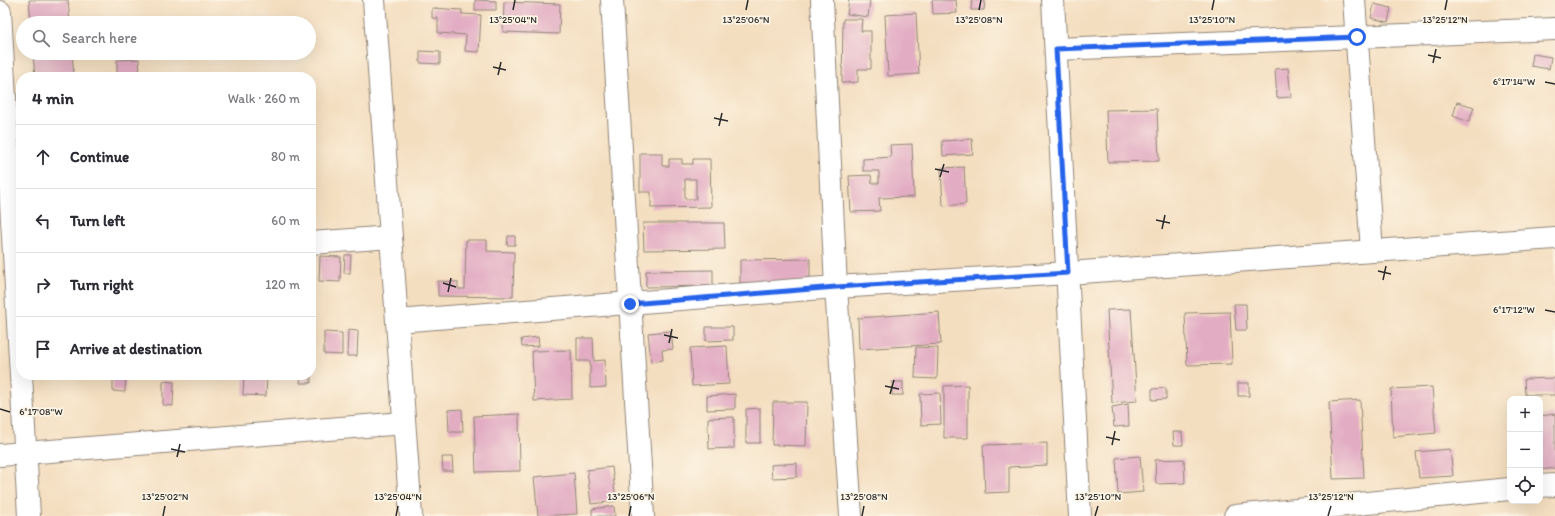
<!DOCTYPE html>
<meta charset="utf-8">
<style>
body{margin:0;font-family:Itim,sans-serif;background:#f7f7f7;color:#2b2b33}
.controls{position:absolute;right:12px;bottom:12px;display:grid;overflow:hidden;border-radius:8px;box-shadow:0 4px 16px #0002}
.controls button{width:36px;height:36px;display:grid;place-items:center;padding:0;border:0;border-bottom:1px solid #e1e1e2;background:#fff;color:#2b2b33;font:20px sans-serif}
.stop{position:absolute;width:12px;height:12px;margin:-9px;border:3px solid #2563eb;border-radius:50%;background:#fff}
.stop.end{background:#2563eb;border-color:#fff;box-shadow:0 1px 4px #0008}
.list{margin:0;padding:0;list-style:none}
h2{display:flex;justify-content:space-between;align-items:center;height:52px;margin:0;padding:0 16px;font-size:17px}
h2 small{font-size:13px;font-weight:400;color:#7c7c81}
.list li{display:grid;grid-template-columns:26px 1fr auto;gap:12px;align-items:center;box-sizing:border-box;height:64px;padding:0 16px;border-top:1px solid #e1e1e2}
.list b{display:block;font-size:15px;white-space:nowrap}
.list em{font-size:13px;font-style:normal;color:#7c7c81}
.icon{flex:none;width:22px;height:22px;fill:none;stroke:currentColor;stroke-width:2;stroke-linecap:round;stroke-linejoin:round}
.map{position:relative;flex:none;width:1555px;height:516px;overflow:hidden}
.search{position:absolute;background:#fff;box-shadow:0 4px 16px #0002;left:16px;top:16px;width:300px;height:44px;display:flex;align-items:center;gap:10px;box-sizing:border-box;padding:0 14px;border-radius:22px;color:#7c7c81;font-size:15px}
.panel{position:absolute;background:#fff;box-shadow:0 4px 16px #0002;left:16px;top:72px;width:300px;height:308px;border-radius:16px}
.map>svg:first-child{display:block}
.building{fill:#e2acc3;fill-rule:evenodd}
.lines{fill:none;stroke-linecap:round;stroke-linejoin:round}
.street-casing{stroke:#908476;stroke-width:24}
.street{stroke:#fff;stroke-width:22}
.route{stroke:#2563eb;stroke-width:5}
.ticks{fill:none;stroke:#2b2b2b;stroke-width:1.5}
.ticks-label{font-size:10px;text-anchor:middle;fill:#2b2b2b;stroke:#fcf5e5;stroke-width:3.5;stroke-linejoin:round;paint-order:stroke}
</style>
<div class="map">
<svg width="1555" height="516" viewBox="0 0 1555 516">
<rect width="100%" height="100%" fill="#fcf5e5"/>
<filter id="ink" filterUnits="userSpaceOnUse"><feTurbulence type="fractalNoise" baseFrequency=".025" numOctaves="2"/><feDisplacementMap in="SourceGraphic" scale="8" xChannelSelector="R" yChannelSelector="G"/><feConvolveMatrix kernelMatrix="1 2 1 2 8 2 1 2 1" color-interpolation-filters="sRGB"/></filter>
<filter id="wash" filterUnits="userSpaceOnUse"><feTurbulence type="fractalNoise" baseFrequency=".012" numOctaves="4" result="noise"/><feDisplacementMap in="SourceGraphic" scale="16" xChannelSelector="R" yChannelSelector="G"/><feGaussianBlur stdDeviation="0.9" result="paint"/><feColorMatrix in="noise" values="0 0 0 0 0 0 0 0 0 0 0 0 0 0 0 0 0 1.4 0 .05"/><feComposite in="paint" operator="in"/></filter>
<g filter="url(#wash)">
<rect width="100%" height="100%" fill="#f4dec0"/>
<g id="blocks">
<g class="building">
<path d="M29,0H68L70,23H31Z"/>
<path d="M475,0L496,1V10H475Z"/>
<path d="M849,0H870L868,17L847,14Z"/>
<path d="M932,0H956L957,13L933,14Z"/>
<path d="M972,0H985L984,10H971Z"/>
<path d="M504,2L560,4L559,34L503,32Z"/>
<path d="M1374,4L1391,8L1388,22L1371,18Z"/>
<path d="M432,8L462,10V14L481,15L479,52L465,51L466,35L438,33V18H432Z"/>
<path d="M916,13L919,74L888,76L885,15Z"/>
<path d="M843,19H862L861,31H871V69H858V82L842,83Z"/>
<path d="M420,51L440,52V64L420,63Z"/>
<path d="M33,53H72L74,77H35Z"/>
<path d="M1533,54L1551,57L1549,69L1531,66Z"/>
<path d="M139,59L140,77H117V60Z"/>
<path d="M1288,68L1291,97L1277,98L1275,69Z"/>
<path d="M1457,102L1474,107L1469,122L1453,116Z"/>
<path d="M1157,109L1159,161L1108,162L1106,110Z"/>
<path d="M972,139L973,154L943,156L942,141Z"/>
<path d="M912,144L914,197L879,198L880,211L851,212L849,176L871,175L872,183H879V171H863V159L891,157L890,145Z"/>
<path d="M640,153H662V166H669V159H682V164H693V159H710L711,207L651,208V192H640ZM685,179H696V199H685Z"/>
<path d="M964,167L966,204L943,206L941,168Z"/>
<path d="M643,223H724L725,249L644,250Z"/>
<path d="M508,236H515V245H507Z"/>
<path d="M466,240H487V251L514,252L513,297L438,296V281L458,282V289H465Z"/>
<path d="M345,255H351L350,273H344Z"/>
<path d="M320,256L341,257L340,282L319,281Z"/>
<path d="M810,259V282L740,283V260Z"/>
<path d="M713,270V286L646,287V271Z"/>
<path d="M1234,304H1246L1247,330H1236Z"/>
<path d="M1131,309L1137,401L1112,403L1107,310Z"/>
<path d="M939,312L941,344L859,349L858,318Z"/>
<path d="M1230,312L1232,364L1187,365L1185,313Z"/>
<path d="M706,327H733V340L706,341Z"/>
<path d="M348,330L358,331L357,356H347Z"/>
<path d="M671,331L673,349L662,350L663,360L651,362L648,333Z"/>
<path d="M324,332L342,333V355L324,354Z"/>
<path d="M538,337L539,346L522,347L521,339Z"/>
<path d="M577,338H593L594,361L605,360L606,387L590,388V361H577Z"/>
<path d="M727,346L729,384L692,386L690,348Z"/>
<path d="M916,347L938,348L937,379L915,378Z"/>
<path d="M571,350L572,399L534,401L532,351Z"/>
<path d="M113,375H126L125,392L113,391Z"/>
<path d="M244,375H267L266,396L243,395Z"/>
<path d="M301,375H311V383H300Z"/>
<path d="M1555,378V395H1525L1524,379Z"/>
<path d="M163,381L174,382L173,406L163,405Z"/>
<rect x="892" y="382" width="11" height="13"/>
<rect x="1238" y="383" width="11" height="13"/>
<path d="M968,385V438H944V386Z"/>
<path d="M1432,387L1436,433L1393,437L1391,389Z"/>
<path d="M1166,388V399L1152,400V389Z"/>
<path d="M940,393L941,424L921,425L920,394Z"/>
<path d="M735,394V409L707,410V396Z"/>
<path d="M1360,400L1364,478L1333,479L1329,402Z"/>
<path d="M773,402H807L806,446L772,445Z"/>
<path d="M1128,404L1129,426L1114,427L1112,407Z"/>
<path d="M760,408V443H746V409Z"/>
<path d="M462,409L463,432H449L448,410Z"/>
<path d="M519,414L520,471L476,472L474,416Z"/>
<path d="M1555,414V468L1540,470V416Z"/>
<path d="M734,417V448L709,449L708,418Z"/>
<path d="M1173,432H1182L1183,445H1174Z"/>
<path d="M1047,443V465L1009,467V492L985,493L983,445Z"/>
<path d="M1450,449L1453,476L1419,478L1416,452Z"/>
<path d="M1140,456L1143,492L1118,494L1116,458Z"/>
<path d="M442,457H452L453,471H443Z"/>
<path d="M1184,459L1185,483L1156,484L1155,460Z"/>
<path d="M797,463V477L772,478L771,465Z"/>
<path d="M612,467L616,501L591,504L587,470Z"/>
<path d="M574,473L577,514L538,516L534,477Z"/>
<path d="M614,506L615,516H592V509Z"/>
</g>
</g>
</g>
<g filter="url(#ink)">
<use href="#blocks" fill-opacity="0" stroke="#908476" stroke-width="1"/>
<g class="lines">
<g class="street-casing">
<g id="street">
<path d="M374,0L411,516"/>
<path d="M612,0L643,516"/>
<path d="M822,0L836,287L851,516"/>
<path d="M1053,0L1080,516"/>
<path d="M1354,0L1372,251"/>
<path d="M0,12L21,375"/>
<path d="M1056,49L1555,29"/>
<path d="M311,243L391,237"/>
<path d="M397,321L836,287L1068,273L1555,238"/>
<path d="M21,375L29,516"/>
<path d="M0,455L404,423"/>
<path d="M1540,486L1555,485"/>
<path d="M1235,516L1510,489"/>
</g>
</g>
<use href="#street" class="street"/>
</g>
</g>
<g class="lines" filter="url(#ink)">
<path class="route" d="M630,304L836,287L1068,273L1056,49L1357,37"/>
</g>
<path class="ticks" d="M513,10L515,0M746,10L748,0M979,10L981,0M1212,10L1214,0M1445,10L1447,0M1428,55L1441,58M1433,63L1436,49M493,67L506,70M498,75L501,62M1545,82L1555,84M714,118L728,121M719,126L722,113M935,169L949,172M940,177L944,164M1156,220L1170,223M1162,229L1165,215M1378,271L1391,274M1383,280L1386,266M443,283L456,287M448,292L451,278M1545,310L1555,312M664,335L678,338M669,343L672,329M885,386L899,389M890,394L894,380M0,409L10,412M1106,437L1120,440M1112,445L1115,431M171,449L185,452M177,457L180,444M163,516L165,506M396,516L398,506M629,516L631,506M862,516L864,506M1095,516L1098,506M1328,516L1331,506"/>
<g class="ticks-label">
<text x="513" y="23">13°25'04"N</text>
<text x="746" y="23">13°25'06"N</text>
<text x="979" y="23">13°25'08"N</text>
<text x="1212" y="23">13°25'10"N</text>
<text x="1445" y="23">13°25'12"N</text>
<text x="1514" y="85">6°17'14"W</text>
<text x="1514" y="313">6°17'12"W</text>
<text x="41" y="415">6°17'08"W</text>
<text x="165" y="500">13°25'02"N</text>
<text x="398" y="500">13°25'04"N</text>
<text x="631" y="500">13°25'06"N</text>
<text x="864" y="500">13°25'08"N</text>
<text x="1098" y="500">13°25'10"N</text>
<text x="1331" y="500">13°25'12"N</text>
</g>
</svg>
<div class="controls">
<button>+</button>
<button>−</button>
<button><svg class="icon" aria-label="locate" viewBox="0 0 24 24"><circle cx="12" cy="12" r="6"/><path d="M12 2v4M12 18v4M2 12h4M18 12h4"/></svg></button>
</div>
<div class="stop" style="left:1357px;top:37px"></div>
<div class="stop end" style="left:630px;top:304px"></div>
<div class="search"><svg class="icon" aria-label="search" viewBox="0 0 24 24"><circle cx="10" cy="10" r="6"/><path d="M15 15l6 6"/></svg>Search here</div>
<section class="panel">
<h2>4 min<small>Walk · 260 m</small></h2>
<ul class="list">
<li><svg class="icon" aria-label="ahead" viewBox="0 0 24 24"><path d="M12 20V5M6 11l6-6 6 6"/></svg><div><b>Continue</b></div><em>80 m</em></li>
<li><svg class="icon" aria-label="left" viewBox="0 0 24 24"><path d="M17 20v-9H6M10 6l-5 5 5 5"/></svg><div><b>Turn left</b></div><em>60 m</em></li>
<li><svg class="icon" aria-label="right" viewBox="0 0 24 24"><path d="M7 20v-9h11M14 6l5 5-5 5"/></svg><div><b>Turn right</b></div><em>120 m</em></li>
<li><svg class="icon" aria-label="arrive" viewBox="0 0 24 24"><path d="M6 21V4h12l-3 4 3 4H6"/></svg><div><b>Arrive at destination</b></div></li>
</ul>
</section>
</div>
